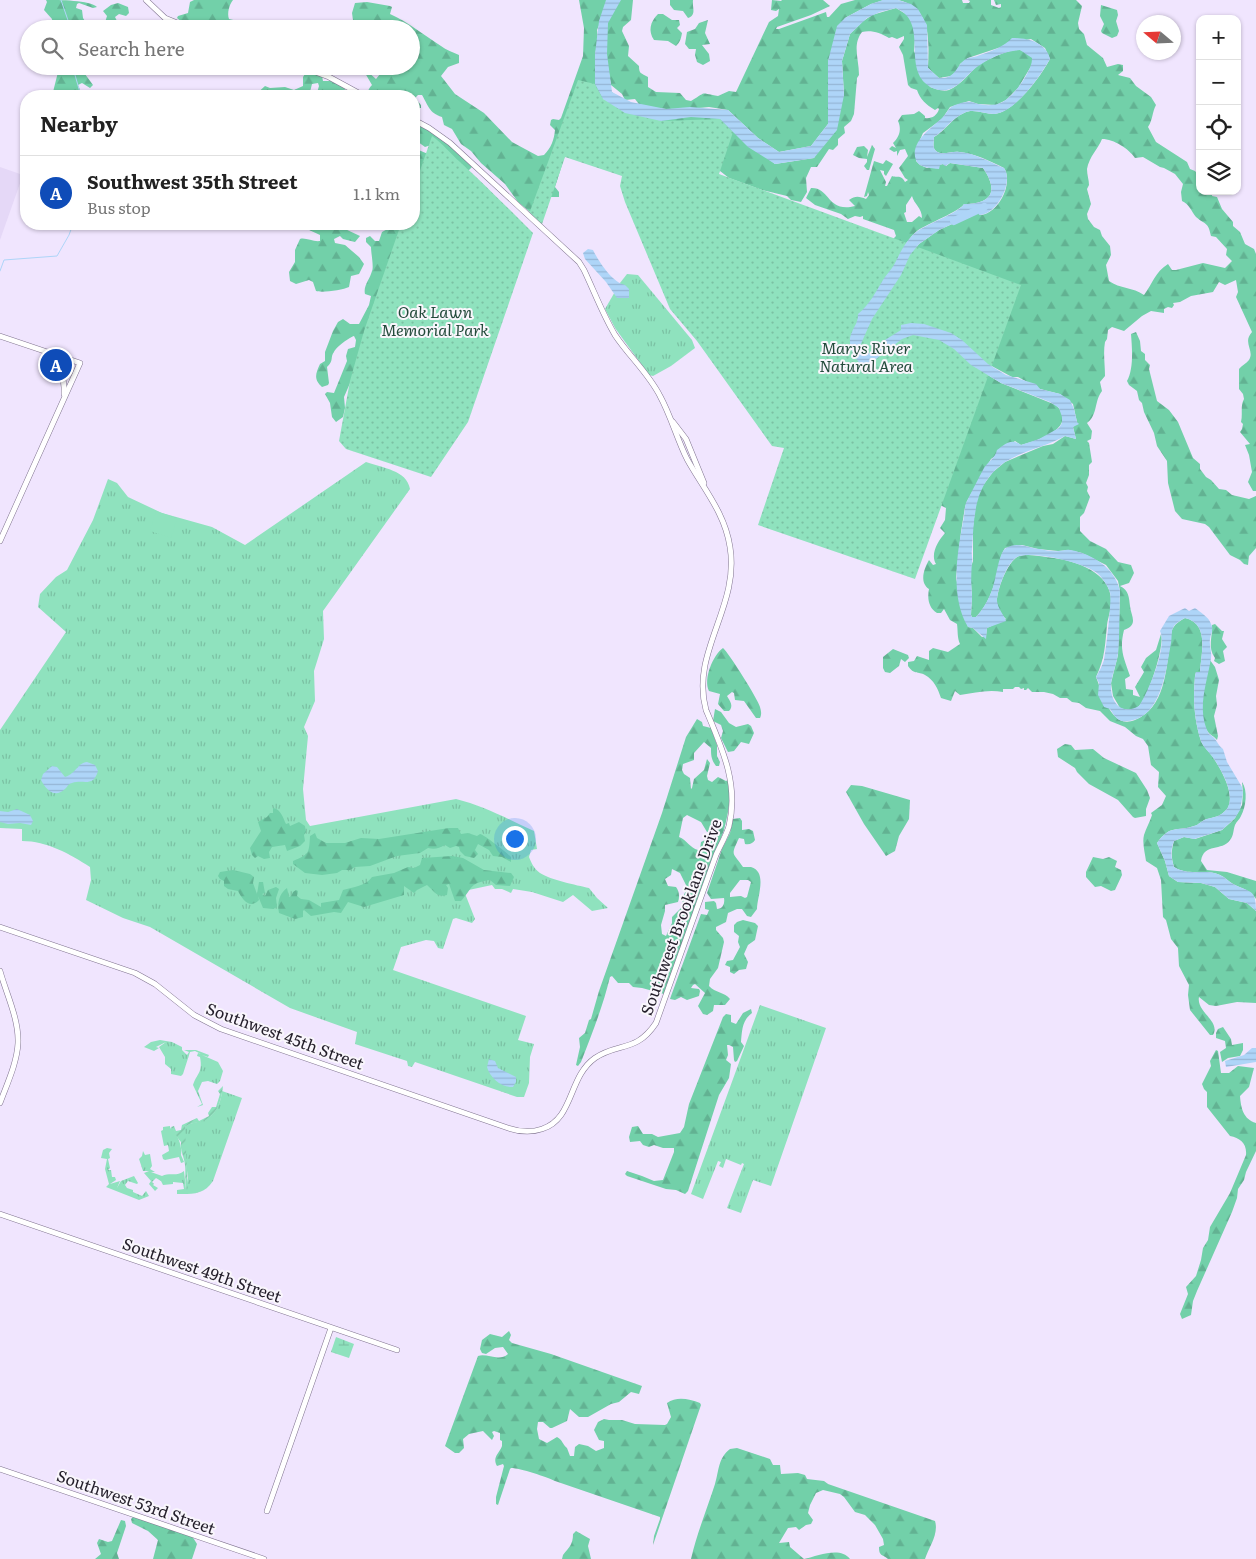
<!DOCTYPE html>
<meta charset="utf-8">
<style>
body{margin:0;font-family:Literata,serif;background:#f6f6f6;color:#222}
.controls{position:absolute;right:15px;top:15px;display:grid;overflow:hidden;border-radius:10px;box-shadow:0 1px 4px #0004}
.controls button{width:45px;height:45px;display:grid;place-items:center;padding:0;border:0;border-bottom:1px solid #e0e0e0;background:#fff;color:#222;font:25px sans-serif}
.compass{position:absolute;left:1136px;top:15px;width:45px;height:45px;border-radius:50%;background:#fff;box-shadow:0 1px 4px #0004;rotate:289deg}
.you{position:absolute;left:514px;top:838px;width:18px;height:18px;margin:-12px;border:4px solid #fff;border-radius:50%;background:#1a73e8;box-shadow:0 0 0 8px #1a73e833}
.badge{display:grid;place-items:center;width:32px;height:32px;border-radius:50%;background:#0f4cb8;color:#fff;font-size:16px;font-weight:700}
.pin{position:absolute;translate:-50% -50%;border:2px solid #fff;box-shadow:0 1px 5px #0006}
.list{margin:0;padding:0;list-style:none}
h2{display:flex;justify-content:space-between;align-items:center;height:65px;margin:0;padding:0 20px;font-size:21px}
h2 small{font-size:16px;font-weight:400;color:#767676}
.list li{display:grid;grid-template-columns:32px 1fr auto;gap:15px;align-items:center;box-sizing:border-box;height:75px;padding:0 20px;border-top:1px solid #e0e0e0}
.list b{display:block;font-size:19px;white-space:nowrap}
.list p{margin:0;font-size:16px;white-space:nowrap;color:#767676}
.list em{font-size:16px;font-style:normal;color:#767676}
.icon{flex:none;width:28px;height:28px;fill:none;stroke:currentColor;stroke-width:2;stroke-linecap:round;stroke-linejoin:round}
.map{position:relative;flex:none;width:1256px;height:1559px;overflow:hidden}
.search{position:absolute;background:#fff;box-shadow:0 1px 4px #0004;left:20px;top:20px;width:400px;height:55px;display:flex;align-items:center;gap:12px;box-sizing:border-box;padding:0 18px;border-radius:28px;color:#767676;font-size:19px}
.panel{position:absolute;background:#fff;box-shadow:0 1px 4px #0004;left:20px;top:90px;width:400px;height:140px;border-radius:20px}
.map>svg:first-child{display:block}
.built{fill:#e5d8f7}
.grass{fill:url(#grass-tufts)}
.forest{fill:url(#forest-firs);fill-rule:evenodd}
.wetland{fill:url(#wetland-marsh)}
.park{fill:url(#park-dots)}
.garden{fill:url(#garden-furrows)}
.pitch{fill:#8fe2be}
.water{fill:url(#water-rules)}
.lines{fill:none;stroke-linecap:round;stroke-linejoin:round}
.stream{stroke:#aed5f8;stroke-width:1}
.river{stroke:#aed5f8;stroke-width:8}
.secondary-casing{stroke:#807490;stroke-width:6}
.secondary{stroke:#fff;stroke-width:5}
.labels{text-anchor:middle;stroke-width:4;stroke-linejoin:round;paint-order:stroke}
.park-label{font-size:16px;font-style:italic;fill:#234b3b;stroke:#f9f6fc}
.street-label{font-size:16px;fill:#231e2a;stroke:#f9f6fc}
</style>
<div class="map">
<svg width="1256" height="1559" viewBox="0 0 1256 1559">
<defs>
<pattern id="grass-tufts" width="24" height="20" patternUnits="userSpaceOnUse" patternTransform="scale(1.25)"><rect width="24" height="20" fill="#8fe2be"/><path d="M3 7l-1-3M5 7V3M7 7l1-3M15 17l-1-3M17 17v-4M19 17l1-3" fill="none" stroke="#7bc1a3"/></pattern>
<pattern id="forest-firs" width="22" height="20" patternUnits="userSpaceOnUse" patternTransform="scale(1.25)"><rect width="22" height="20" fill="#72d0a9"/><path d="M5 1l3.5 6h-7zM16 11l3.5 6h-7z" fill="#62b292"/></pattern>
<pattern id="wetland-marsh" width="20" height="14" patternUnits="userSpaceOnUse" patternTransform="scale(1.25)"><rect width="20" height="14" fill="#8fe2be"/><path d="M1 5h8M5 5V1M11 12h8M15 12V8" fill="none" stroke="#7bc1a3"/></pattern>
<pattern id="park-dots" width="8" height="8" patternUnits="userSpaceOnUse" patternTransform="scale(1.25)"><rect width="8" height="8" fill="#8fe2be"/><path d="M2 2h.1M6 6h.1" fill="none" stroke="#7bc1a3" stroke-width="1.8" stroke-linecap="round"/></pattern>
<pattern id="garden-furrows" width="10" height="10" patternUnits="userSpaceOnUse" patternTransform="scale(1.25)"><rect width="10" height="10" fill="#8fe2be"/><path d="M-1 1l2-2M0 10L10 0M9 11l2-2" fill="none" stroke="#7bc1a3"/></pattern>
<pattern id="water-rules" width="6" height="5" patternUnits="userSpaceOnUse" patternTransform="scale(1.25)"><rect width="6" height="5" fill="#aed5f8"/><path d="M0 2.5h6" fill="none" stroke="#95b6d5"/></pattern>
</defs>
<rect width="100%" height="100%" fill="#f0e5fe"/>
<path class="built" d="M0,167L23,175L0,240Z"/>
<g class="grass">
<path d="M627,274L638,275L692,340L695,348L671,366L653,376L649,375L615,328L605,309L620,283Z"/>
<path d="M366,462C382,468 407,470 410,489L323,611L324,639L314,671L315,701L304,727L308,736L303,789L306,820L310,826L456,799C484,806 508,819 534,831L537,849L531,850L529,857C531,862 534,869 540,873C551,880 576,885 589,888L597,898L608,908L592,911L573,895L563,902L532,892L513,889L511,893L502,889H495L492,885L464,891L475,919L472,923L456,918L453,919L443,949L438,948L434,941L426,940L401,947L393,970L526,1016L518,1040L534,1044L530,1057L529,1083L524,1097H517L415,1062L412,1067L408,1066L407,1061L355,1044L357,1032L290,1008L150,927L123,918L86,900L91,880L90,867C70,854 47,841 22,841V829L0,828V730L66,632L38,607L40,594L56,577L67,570L93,520L108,479L117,483L128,497L162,513L212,527L245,545Z"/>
<path d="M760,1005L826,1028L771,1186L753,1180L741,1213L727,1208L744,1164L742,1163L741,1165L726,1159L723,1168L719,1166L721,1162L718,1161L703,1199L691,1194Z"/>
<path d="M160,1040L172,1042L182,1047V1050L187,1055L189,1052L184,1050H196L209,1055L208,1057L202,1055L218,1062L223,1071L220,1081L217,1084L208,1081L202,1082L198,1091L203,1105L197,1107L202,1104L193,1085C197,1073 203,1073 200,1057L197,1056L198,1053L201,1054L195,1051L190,1052L183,1074L181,1076L171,1074V1069L165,1064V1057L159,1047L166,1042L156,1047L159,1048L154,1051L144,1047L151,1042Z"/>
<path d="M222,1091L242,1098L213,1181C204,1195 192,1194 177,1194V1190L184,1189L183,1183L173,1182V1184L163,1185L161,1181L156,1178L152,1182L154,1184L153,1185L158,1188L155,1191L149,1184L151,1181L144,1173L149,1171H143L139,1159L142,1156L143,1151L145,1155L150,1154L152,1166L150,1169L155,1172H151L162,1176C170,1172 177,1177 184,1171L186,1189L188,1178L185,1156V1127C190,1122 197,1123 204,1120C215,1116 221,1103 222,1091Z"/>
<path d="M170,1126V1129L171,1127C177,1132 183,1148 181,1155L184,1162L181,1163L179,1157L165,1160L163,1159L162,1155L169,1151L168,1145L164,1146L161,1131L163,1130V1127Z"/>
<path d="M107,1148L112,1149L109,1153L110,1158L108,1159L110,1168L108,1170H111L112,1177H115L116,1180L110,1184L120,1181L117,1188L121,1181L134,1176L138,1183L137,1184L128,1181L125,1185L127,1188L133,1190V1192L142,1196L146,1191L149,1196L139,1200L106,1187L109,1184L105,1169L107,1159L101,1158L103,1150Z"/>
</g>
<g class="forest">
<path d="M46,0C59,0 90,0 97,7L93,8L79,3L77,4L76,8L82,10L83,18L90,29H53L52,19L44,10L47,2Z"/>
<path d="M194,0H233C229,5 227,13 229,19L242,22L244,26L243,28C225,31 190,32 177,18L178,16L188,13L190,2Z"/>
<path d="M579,0H610L597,30L598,40L595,55L603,83L628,108L713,112L775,164L814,158L844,95L842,61L850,34L862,22L872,15L896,8L909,16L913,25L915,39L914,51L930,87C936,89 943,92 949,90C960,85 968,75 976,67C983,61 1011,48 1020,50C1024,51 1029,55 1033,58V63L1018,88L1006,100L996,105L978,104L969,101L950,107L942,119L923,133L916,149V161L920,165L927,168L943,164L946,166L950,163L983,168C999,191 992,204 964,204C960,211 927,224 917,231C910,237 905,245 899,252L893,239L896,236L894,230L863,219V216L860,217L855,216L848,219L841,214L815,205L806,198L811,188C830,187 827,213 855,206L849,200C856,195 860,197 866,199L869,195L868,192L867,196L864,197L874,161L883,164L886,160L893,164L886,176L884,174V171L880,170L886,182L885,186H887L892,176C897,178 901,174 905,182L908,180L905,178L899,168L908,156L905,149L900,150L897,156V151L894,152L889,149L892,146L896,148L893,143C899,137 902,130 898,121L902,115L914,114L919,111L925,116V118C931,119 937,116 939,109L938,108L935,110C926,105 920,99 917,90L911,88L908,85L903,55L899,47L904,39V36L897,39L892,37L889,38C880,33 872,30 862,32C852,45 859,59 859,75L857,78L854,114L851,121L844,127L845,133L838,139V145L833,150L829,149L817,167H811L806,178L807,192L801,202L791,200L787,196L762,190L729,178L720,171L718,167L684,130L585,92L555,187L559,192V197H545L530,212L518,202L505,184L481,163L471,151L461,144L452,129L444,125L442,117C429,113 428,105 422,95H418L415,98L421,105V108H414V96H370C367,92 368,89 372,85L365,73L367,71L376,79L380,74L379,67L381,66H411V29H363L353,20L352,13L355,3L367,2L390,6L392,7L390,14C408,22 424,35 441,46C446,50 453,52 459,55V63L448,67L441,76L455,94L484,113L512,142L538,156L544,155C551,148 554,140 555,130L550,125L551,120L553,119L559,120L561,118L583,56L584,28ZM912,196C914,204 922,208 922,218L919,216L912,222H907L904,213L906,212V205Z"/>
<path d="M616,0H633L631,20L623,27L622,31L629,46L628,56L639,66C639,74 641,73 648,77V87L656,92L680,93L686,100L691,101C708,91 699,93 718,96L729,91L736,92L769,22L778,16L779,9L776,11L771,10L772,0L781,1L782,0H823L830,6L811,15L777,27L776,29H779L826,12L827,17H829L841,4L855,0H884L871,4L845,18L828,61V124L811,146L779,152L758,138L728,110L709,107L679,110L641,107L635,99L625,100L622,94L611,85L602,32Z"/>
<path d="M670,0H693C692,8 697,15 688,18L683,11L674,10L670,5Z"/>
<path d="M898,0H962L963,3H969L970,1L968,0H991V5L999,8L1001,7V4L996,5L994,0H1076L1082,6L1078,23L1079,29L1084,34L1087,45L1103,58L1107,67L1118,64L1123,65V71L1118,75L1130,78L1136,86L1151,97L1156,105C1152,112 1153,120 1148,127L1156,142L1187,162L1190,169L1195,171L1200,177V191H1213L1212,196L1217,197L1222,209L1233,222V226L1240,232L1245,244L1254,249L1256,254V491H1253L1248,482L1252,472L1249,455L1245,445L1250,444L1240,432L1242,429L1243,424L1241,422C1243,414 1240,406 1244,399L1243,394L1239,389V369C1242,365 1246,364 1249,360C1255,350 1242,343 1252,332L1236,297L1238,292L1236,280L1225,285L1219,282L1213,292L1191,296L1180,302L1173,303L1174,305L1172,308L1168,307L1164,309V313L1151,311L1142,316L1124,331L1112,327L1108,330L1107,339L1105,342C1103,353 1105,364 1105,376L1100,382L1102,391C1094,401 1098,415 1087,423L1092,431L1091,439L1087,441L1089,443L1092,462L1089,465V475L1086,483L1088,487L1087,491L1090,497L1084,513L1080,517V531L1090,541L1106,549L1118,562L1131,565L1134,573L1129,583L1120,586C1129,590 1129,598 1130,606C1131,616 1139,625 1124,630C1119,650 1124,658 1130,676L1125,679L1126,689L1133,690V695L1140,697L1135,687L1144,672L1141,667L1146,658L1156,650L1161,634C1165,645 1148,699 1138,707C1133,711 1126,710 1120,708L1113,696L1111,683L1118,655L1120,591L1118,581L1106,565L1082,553L1069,550L1058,551L1038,549L1022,545L1005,548C1000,556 1000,562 998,571C994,587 988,605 976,617H972L971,615L972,596L970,570L973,561V527L976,502L981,488L993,472L1005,462L1043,446L1053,444L1065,436L1076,439L1073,427L1077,422L1073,404L1060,394L1040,389L1018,377H1012L988,364L910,255L919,244L939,230L961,220L967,214L979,211V215C998,215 1014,183 1004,168C990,161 974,153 959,152C952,151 941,156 936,151C932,148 934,141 934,137C945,131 952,118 964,113C973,108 984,114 994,114C1015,112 1041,76 1050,59L1045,48L1031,39L1006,44L1001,47L968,58L960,64L957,71L951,76L939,78L928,68C929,40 932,8 898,0ZM1102,139C1114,139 1129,149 1135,158L1143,157L1160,167L1164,168L1175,174L1183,184L1181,192L1182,201C1190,205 1191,211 1196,217C1205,225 1208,221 1211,236L1216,237L1227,249L1226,255L1232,261L1225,268L1203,263L1176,270H1172L1168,264C1155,272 1153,283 1144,295C1133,287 1120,289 1109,281L1106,265L1111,255L1110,246L1102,236L1100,230L1094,227L1088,219L1087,214L1091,204L1087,189L1089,185C1089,180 1087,175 1087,169C1089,157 1098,149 1102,139Z"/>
<path d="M118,3L128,7L129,13L126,16L119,14L115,17L117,21L121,23L118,29H103L107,16L103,11L111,5Z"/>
<path d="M1101,5L1117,10L1118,15L1116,21L1119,31L1117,36L1112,38L1102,33L1101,31L1104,24L1100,16Z"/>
<path d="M658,14H663L672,20H679L680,25L677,28L682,33C681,39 680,42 676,46L668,41L654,40C648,31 650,22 658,14Z"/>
<path d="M708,20L705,33L710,44L702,45L709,54L710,61L703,65L697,62L695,55L696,49H689L685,44L687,32L695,29L699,23Z"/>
<path d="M58,66H82V70L93,85L90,88L82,83L78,85L81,92L88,96H52L58,72Z"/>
<path d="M307,71L322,76L323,81H333L344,86L346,94L359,96H338L337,93L328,92L325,96H316L319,86L318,83L312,84L309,96H271L269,93L265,96H254L265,86L270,88L285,87L294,90L303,86V77Z"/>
<path d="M414,115L423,123L426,129L440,136L472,167L469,170L354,374L344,397L345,408L343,417L336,422L332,417L330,403L325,394L327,392L334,393L347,361L346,356L348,349L355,347L356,340L354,336C350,337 336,347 334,352C330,357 334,361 327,367L329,383L328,385L322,387C313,379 316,373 320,364L325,361V352L333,331L338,322L343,319L350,324H359L369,305L371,296L365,294C363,286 370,279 372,271C374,267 371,253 371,247L366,242V238L370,236L375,241H379L382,232L393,226V224H414V148L428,154L431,145L425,147L414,139Z"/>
<path d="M872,145L875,149L869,170H867L864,166L867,162V159L859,158L853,155L857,147L864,146L868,150L867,157Z"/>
<path d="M306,224H310L316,228L323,226L324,224H339L343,228L360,236L355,242L343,239L340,236L334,239L335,243L345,245L359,257L364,264L359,274L351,276L349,287C343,290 322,293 316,291L313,282L309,280L296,284L290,281L289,272L295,262V250L300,239C305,237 313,242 320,241V235L307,229Z"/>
<path d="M1136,332L1140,341L1141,351L1145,354V360L1150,365L1149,369L1157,401L1169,410L1178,422L1193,458L1200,464V469L1206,477L1211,480L1219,489L1226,490L1232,495L1249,499L1256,496V548L1249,556L1248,565L1244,564L1240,560L1230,555L1209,527L1205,524L1182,519L1175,511L1168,483L1167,461L1157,446L1154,433L1144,412L1142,403L1139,400L1137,391L1129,385L1127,381C1134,368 1132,348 1131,334Z"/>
<path d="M971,365L1001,383L1056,405C1079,428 1037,441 1021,445L1015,441L991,459L967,501L965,507L961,532L956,578L968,627L973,628L982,637L986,636L987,628L1006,619C1002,615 998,609 997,603C996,591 1008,560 1019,556C1030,553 1043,557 1054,558C1076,561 1113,573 1111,603C1111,610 1108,618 1107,625C1105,646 1105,658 1096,677C1103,694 1111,730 1135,720C1165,708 1166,670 1170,643C1171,638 1171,631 1173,628C1176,623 1181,620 1185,618C1210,624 1201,653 1200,672H1196L1195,676C1193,699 1194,719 1201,741C1203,747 1211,753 1214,759C1222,771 1236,796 1227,809C1221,816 1216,817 1207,819C1202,820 1199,825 1194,826C1176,832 1171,824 1157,843L1165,861L1169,876L1178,882L1201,883L1215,887L1229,899L1247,903L1256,911V1003L1237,1002L1216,1006L1209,1005L1199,997C1196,1012 1221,1021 1213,1035H1210L1190,1010L1188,995L1189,985L1179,966L1178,948L1171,939L1166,920L1163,917L1161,880L1157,868L1146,861C1145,853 1142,843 1144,835C1146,828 1150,822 1152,815L1151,813L1162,805L1166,796L1158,787L1159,772L1151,765L1148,746L1143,739L1136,736L1125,727L1110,721L1100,711L1086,708L1079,703L1072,702L1067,698H1060L1053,694L1044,692H1032L1028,688L1026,690H1024V688L1021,689L1019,687H1015L1013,689H1003V692C988,689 974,693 960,695L955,691L951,701L941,698C938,689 934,680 925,675C918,671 914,675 908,666V662L914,661L917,656L929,660V651L933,648L948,652L960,644C957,637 958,631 957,624L950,620L944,609L941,613H937C929,608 927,599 929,589C919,582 924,569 929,560L933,565L936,564C930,554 938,541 945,533L940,528L945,520L946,508L938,504Z"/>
<path d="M1215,624L1222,631H1224L1222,639L1227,647L1223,651L1225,661L1219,664L1214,661L1215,658C1207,647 1213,636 1212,625Z"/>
<path d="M723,648C728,652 758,699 760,707C761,711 762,714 760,718H756L744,701L735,700L734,693L732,692L727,696C730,701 734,706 729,711H724L718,704L720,694L709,691C703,679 713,655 723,648Z"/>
<path d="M893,649L908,655L909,658L905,662L901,659L899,666L890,673L885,672L883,668V657Z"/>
<path d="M1210,660L1215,667L1219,680L1216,696L1217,705L1214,716L1218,736L1217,740C1214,736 1210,735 1208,732C1194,714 1207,680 1210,660Z"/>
<path d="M715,709L721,712L729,723L736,727L748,724L751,726L754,733L749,744L741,742L734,751L728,752L721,738L723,731L721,725L713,721Z"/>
<path d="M697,719L702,722L703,726L711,728L717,745V756L720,762L719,766H716C711,759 711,755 711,748L704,742L694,753V760L683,764L682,770L684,774L690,778L691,789L692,788L694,779L704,770L707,759L710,763L707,776L708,780L712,782L718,777L726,781L728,780C732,797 728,814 724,830L664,994L642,988L633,987L629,983H618L612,976L610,977C603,1006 592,1034 581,1062L578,1066L576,1065L580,1047L579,1038L585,1033L589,1020L591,1019L599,991L662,813L686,737ZM687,815L701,822L707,832H714L713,836L701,842L700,849L698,850C690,848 687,840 679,837L683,818ZM672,869L680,873L687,887L682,900L683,906L672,917V923L666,936L662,934L661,925L665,911V905L678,902C680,896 679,891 676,887L668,886L665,879L671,875Z"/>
<path d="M1065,744L1071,745L1075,750L1093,749L1104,758L1136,773L1147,790L1150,798L1146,809V816L1135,818L1133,817L1118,800L1089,784L1077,772L1075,768L1058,757L1057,749Z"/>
<path d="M1242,782C1248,790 1246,807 1241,816C1240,819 1236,822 1235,825C1233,830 1234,835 1230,840C1222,852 1204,842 1201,861L1207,870L1227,872L1256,881V899C1250,890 1243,889 1233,884C1229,882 1225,877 1220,875C1205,868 1190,877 1174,867C1171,857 1171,851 1174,841L1184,837L1195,839L1222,830L1231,822L1235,818L1242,805L1243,793Z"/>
<path d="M851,785L862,786L910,800L909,819L899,836L895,851L886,856L864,824L846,792Z"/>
<path d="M273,808C281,809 283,818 286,824L289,823L290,826L299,822L305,826L306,832L304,835L305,841L300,846L287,851L285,845L272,847L269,852L270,858L264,859L258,856L255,858L252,855L250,848L261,831L258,822L267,817L270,813H273Z"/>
<path d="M740,818L742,821V830L749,829L753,831L755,840C753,843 750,845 745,844L744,839L739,838C730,857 733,852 743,867C746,867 749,867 751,867C768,872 757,897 757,909L751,917L747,916L742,909H737L728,913L726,922L716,927V930L723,938L724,942L718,968L710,979L709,986C715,993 725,992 730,999L725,1005H714L713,1011L707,1015L703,1014L698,1006L705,993L695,984L693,985L691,988L699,989L700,991L699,996L687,1000L681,997L675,1000L670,999L671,996L701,914L707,915L709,910L705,909V902L714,901L716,903L717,909C723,909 725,903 724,898L711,899L707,893L722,849L730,833L733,819ZM740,880H748L751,882L747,897L745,898L741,896L730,897V893Z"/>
<path d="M449,828H458L461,834L468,833L477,836L480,834C485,835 507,853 511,857V862L502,857L493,856L489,850L478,844L475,850L478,854L474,858L465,856L460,851L459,847L456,846L450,848L445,845C439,848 435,850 428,848L420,853L397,856L370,866L355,867L350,870H342L337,873L322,875L305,873L293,864V861C309,854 309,854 310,836L315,833L317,838L326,843H345L361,838L379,839Z"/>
<path d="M452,856L463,858L484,870L511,873L514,877L510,886L496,885L490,880C469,883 473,888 461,901H455L449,884L446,885L448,888L447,895C437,898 434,891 427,885L417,890L414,893L404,886V895L364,907L348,902L341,913L334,912L311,916L304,910L303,911V917L295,919L279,913C277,903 279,894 287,888L289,897L291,896L293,892L296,890L298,891L297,896L301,899L309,900L321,907V903L339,900L343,890C353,887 366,886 372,877L394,873L408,867L414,868L420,865L422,858Z"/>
<path d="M1093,857L1103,859L1109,857L1117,861L1115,867L1121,870L1122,875L1115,890L1111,891L1101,886L1095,887L1086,877V872Z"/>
<path d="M233,870L250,874L254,877L253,883L257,894L259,882H263L265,893L262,894L265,896L268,890L276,887L279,889L276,898L277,907L273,909L263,908L258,896L259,900C250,910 242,899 238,891L228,889L224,886V881L220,879L218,876L220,872Z"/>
<path d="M743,920L755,923L758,926L755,940L748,945L744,954L748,962L746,969L739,970L734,974L730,972V967L725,965L727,961L733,960L740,947L738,942L739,936L734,932V925L737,922Z"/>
<path d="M751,1009L752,1013C742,1020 742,1031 741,1042L744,1046L737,1061L735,1062L734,1060L733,1047L729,1045H727L728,1055L726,1060L731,1064L729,1078L719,1095L688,1191L685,1194L676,1190L666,1189L627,1176L625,1174L627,1171L642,1176L654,1181L663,1180L674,1152V1148H663L654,1145L649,1147L643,1145L640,1141L630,1142L629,1137L632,1127L638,1126L643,1134H652L658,1137L680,1133L684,1127L689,1104L723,1017L726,1014L731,1015V1022L736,1024L743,1013Z"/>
<path d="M1223,1027L1231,1039L1232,1045L1243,1043V1050L1240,1056L1228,1058L1222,1062L1220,1052L1226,1048L1225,1041L1216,1038V1033L1218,1029Z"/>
<path d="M1216,1050L1218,1051L1221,1073H1229L1238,1066L1254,1068L1249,1087L1240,1096C1241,1108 1243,1119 1256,1123V1151L1246,1172L1244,1180L1238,1189L1237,1198L1232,1212L1197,1291L1193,1301L1191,1315L1182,1319L1180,1314L1188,1294L1186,1287L1196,1276L1201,1260L1203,1248L1208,1240L1210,1227L1230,1193L1246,1155C1247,1143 1240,1138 1230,1136L1207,1107V1092L1204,1089L1202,1084L1211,1066L1210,1061Z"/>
<path d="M509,1331L511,1335L509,1340L512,1343L551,1354L642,1386L639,1394L631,1392L619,1402L611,1404L588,1417H579L570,1409L567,1421L552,1428H550L543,1422H538L537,1429L539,1439L547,1443L557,1437C563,1440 562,1444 567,1448L570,1456H574L575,1447L579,1444L588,1446L596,1451L604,1448V1441L599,1440L594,1430L598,1422L604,1419L609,1420H622L635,1424L665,1425L667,1424L671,1417L667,1403C677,1396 689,1399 700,1403L701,1405L653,1545L654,1536L660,1519V1517L555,1481C547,1477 520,1468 511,1468L510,1469L498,1505L496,1504V1497L504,1466L503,1464L497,1466C492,1457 499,1454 502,1446V1441L500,1440V1433L494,1431L492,1432L494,1436L492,1440L483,1431L469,1434L463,1439L464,1448L459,1453H455L445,1446L478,1356C487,1353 499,1362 508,1354L503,1347L495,1348L486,1354L482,1353L480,1349L482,1340L490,1334L502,1337Z"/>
<path d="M737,1448L770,1459L773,1465H780L781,1474L798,1473L805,1475L807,1479L824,1481L828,1484L935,1521C939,1534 929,1547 925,1559H888C883,1554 879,1557 879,1547L884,1545L883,1539L875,1525L865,1515L855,1512L844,1497L840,1494L823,1490L816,1493L810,1505L808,1513L813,1520L811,1524L806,1525L799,1530L796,1527L788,1528L779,1543L789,1542L790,1547L804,1559C818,1556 840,1546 850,1559H691C697,1533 707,1509 715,1484C719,1471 718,1458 730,1449Z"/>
<path d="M134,1516L192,1536L197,1544L192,1559H153L158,1540L148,1531L132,1523L131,1519Z"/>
<path d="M121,1520L125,1521L126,1526L117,1553L119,1559H95L101,1554L97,1543L99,1539L108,1542L112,1541Z"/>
<path d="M576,1531L590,1539L588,1546L591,1559H562L563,1555C569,1547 573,1545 573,1534Z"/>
</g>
<path class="wetland" d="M336,1337L354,1344L349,1358L331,1352Z"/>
<g class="park">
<path d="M578,80L595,84L603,99L661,121L720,119L733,132L719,174L1021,285L915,579L758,525L784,448L772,446L697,341L670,309L625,202L620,186L622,176L565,157L541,227L529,214Z"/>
<path d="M432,136C443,144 450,153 460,162C485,185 509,209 533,233L468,422L431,477L346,449L339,441L350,381L364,331L401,224H414V188Z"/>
</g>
<path class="garden" d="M223,1086C221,1102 217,1117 200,1122C195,1123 189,1123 185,1127L188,1193C184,1184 186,1174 185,1165C184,1156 180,1151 181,1142C176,1137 175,1131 171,1127L174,1126L176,1131L181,1130L182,1125L197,1118L199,1121L209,1116L208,1113L212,1107H216L220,1094L218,1091Z"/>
<path class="pitch" d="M156,511L177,518L171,538L150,531Z"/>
<g class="water">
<path d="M606,0H621L608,23L607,54L612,92L631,102L666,109L690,107L728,110L758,138L779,152L811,146L828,124V61L837,26L845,18L871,4L883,0H898L911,4L918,9L927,25L928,68L939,78C958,79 955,64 968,58C971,57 976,57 980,55C992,51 1003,47 1012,38C1027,38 1046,42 1050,59C1040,76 1016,112 994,114C984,114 973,108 964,113C952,118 945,130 934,137C934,141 932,148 936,151C941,156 952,151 959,152C975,153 989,162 1004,168C1014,182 997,215 979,215L978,211L967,214L961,220L939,230L919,244L910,255L901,275L872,319L860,346L864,353H871L885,340L901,330V325L911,323L924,324L951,333L962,340L988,364L1006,375L1036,384L1040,389L1060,394L1070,400L1074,409L1077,422L1079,424L1073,427L1076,439L1065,436C1046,447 1024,450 1005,462C974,483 974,516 972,550C971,554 973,558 972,562C971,575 971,583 972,596C972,602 971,609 971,615L972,617H976C983,610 990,597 993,587C996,578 999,552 1006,548C1017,541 1028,548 1040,549C1045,550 1053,552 1059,551C1063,551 1066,549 1070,550C1093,554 1115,568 1120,591C1119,612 1120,633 1118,653C1117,663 1112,674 1111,684C1110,702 1121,716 1139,706C1148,692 1168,646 1160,631L1169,616L1185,608L1189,611L1195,608C1200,612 1209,617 1211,624C1214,629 1211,633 1210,639C1209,645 1212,652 1211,658C1207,684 1196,709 1209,734C1217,738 1217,745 1223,749L1227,762L1242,787L1243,793L1240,810L1235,818L1222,830L1194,839L1184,837L1174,841C1170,851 1171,857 1174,867C1190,877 1205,868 1220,875C1225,877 1229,882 1233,884C1250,893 1256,888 1256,911L1247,903L1229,899L1215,887L1201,883L1178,882L1169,876L1165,861L1157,843C1171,824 1176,832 1194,826C1199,825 1202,820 1207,819C1216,817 1221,816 1227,809C1236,795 1222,771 1214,759C1210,753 1203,747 1201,741C1194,719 1193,699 1195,676L1196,672H1200C1201,653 1210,624 1185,618C1181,620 1175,623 1173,628C1171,631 1172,639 1171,643C1166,669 1162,719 1127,721C1118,722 1115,717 1110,709L1104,707L1098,695L1099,683L1096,677C1099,672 1102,666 1104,660C1106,650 1112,600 1110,592C1108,586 1102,577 1097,573C1085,563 1032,550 1017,557C1007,562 997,590 997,601C998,609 1004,615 1006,621L987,628L986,639L973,628L968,627C950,597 957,554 963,522C965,515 964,509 966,503C972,491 978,479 984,468C989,461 995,458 997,450C1006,443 1011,438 1021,445L1039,439L1059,428L1062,423V417L1059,408L1050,402L1001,383L971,365L954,349L939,340L913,335L902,339L867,366L861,365C854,357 846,343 852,332C855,325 858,322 858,314C870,304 875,293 883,280C886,275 891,270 894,265C900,253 905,242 915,233C926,224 959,213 964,204C992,204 999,191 983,168L950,163L945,166L943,164L940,165L939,169C931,168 919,168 916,160C909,142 933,127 943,117C946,114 947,111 950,108C953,105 963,102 967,102C971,101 974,103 978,104C988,106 999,106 1007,99C1016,93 1033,69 1032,58L1020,50C1006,51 991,57 980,65C965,74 956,96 935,89C932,88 928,86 925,83C904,62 928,22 896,8L880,12L867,18L850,34L842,61L844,95L837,130L814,158L775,164L748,147L720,119L691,117L661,121L625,113L603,99L595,84V54L599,21Z"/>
<path d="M588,249L593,250C599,262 612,282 625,285L629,289V298H617L606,282L585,259L583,253Z"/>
<path d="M87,762L95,765L98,771C93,788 84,779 72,783C68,784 68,786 66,788C55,799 47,791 41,780L43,774L52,766L57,767L65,777C77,773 77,763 87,762Z"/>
<path d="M17,809L30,815L33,821L31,825L20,823L8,824L0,822V811L8,812Z"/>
<path d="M1252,1048H1256V1062L1226,1067L1225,1061L1244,1055Z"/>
<path d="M489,1059L495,1061L498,1068L516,1077V1082L513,1087C502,1088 490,1078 487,1067Z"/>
</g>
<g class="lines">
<g class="stream">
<path d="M61,0L71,29"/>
<path d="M75,66V75L81,96"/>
<path d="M0,271L4,260L57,256L69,235L73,224"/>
</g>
<path class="river" d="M954,221L984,207"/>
<g class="secondary-casing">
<g id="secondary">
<path d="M146,0L165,18L192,29"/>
<path d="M299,66L329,77L364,96"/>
<path d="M0,336L80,363L0,541"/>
<path d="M46,354C60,364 65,377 64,394"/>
<path d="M673,422L686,439L704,483"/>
<path d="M0,927L135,973L155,984L194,1015L221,1029L508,1128C520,1132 530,1133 542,1129C574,1119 568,1077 595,1058C619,1042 636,1053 656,1023L716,855C720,846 726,836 729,826C739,784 722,748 706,710C690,652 740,607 730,547C725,513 703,488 687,459C677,439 671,416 660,396C649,374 629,356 615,335C603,315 594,291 584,270L579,262L450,143L429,128L414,120"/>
<path d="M0,971C6,993 19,1019 18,1043C17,1063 7,1084 0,1103"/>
<path d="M0,1214L397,1350"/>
<path d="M0,1469L264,1559"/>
<path d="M267,1511L331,1328"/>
</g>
</g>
<use href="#secondary" class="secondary"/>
</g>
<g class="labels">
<g class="park-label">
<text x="435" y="318">Oak Lawn<tspan x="435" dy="18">Memorial Park</tspan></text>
<text x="866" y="354">Marys River<tspan x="866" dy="18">Natural Area</tspan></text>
</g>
<g class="street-label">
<text transform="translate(681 917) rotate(-70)" y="6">Southwest Brooklane Drive</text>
<text transform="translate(285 1036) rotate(20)" y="6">Southwest 45th Street</text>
<text transform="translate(202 1270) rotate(19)" y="6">Southwest 49th Street</text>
<text transform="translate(136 1502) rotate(19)" y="6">Southwest 53rd Street</text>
</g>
</g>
</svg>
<div class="controls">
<button>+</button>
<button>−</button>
<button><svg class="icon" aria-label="locate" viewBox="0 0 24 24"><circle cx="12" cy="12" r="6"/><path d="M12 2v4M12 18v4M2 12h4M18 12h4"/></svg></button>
<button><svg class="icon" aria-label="layers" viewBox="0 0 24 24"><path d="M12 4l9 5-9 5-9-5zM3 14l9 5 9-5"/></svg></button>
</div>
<svg class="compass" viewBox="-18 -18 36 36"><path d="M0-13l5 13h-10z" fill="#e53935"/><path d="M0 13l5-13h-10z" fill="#767676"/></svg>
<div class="you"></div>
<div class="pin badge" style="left:56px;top:365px">A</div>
<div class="search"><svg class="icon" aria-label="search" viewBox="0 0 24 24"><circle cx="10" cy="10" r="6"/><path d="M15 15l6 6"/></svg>Search here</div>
<section class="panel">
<h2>Nearby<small></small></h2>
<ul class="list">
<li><span class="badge">A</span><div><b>Southwest 35th Street</b><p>Bus stop</p></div><em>1.1 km</em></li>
</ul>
</section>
</div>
